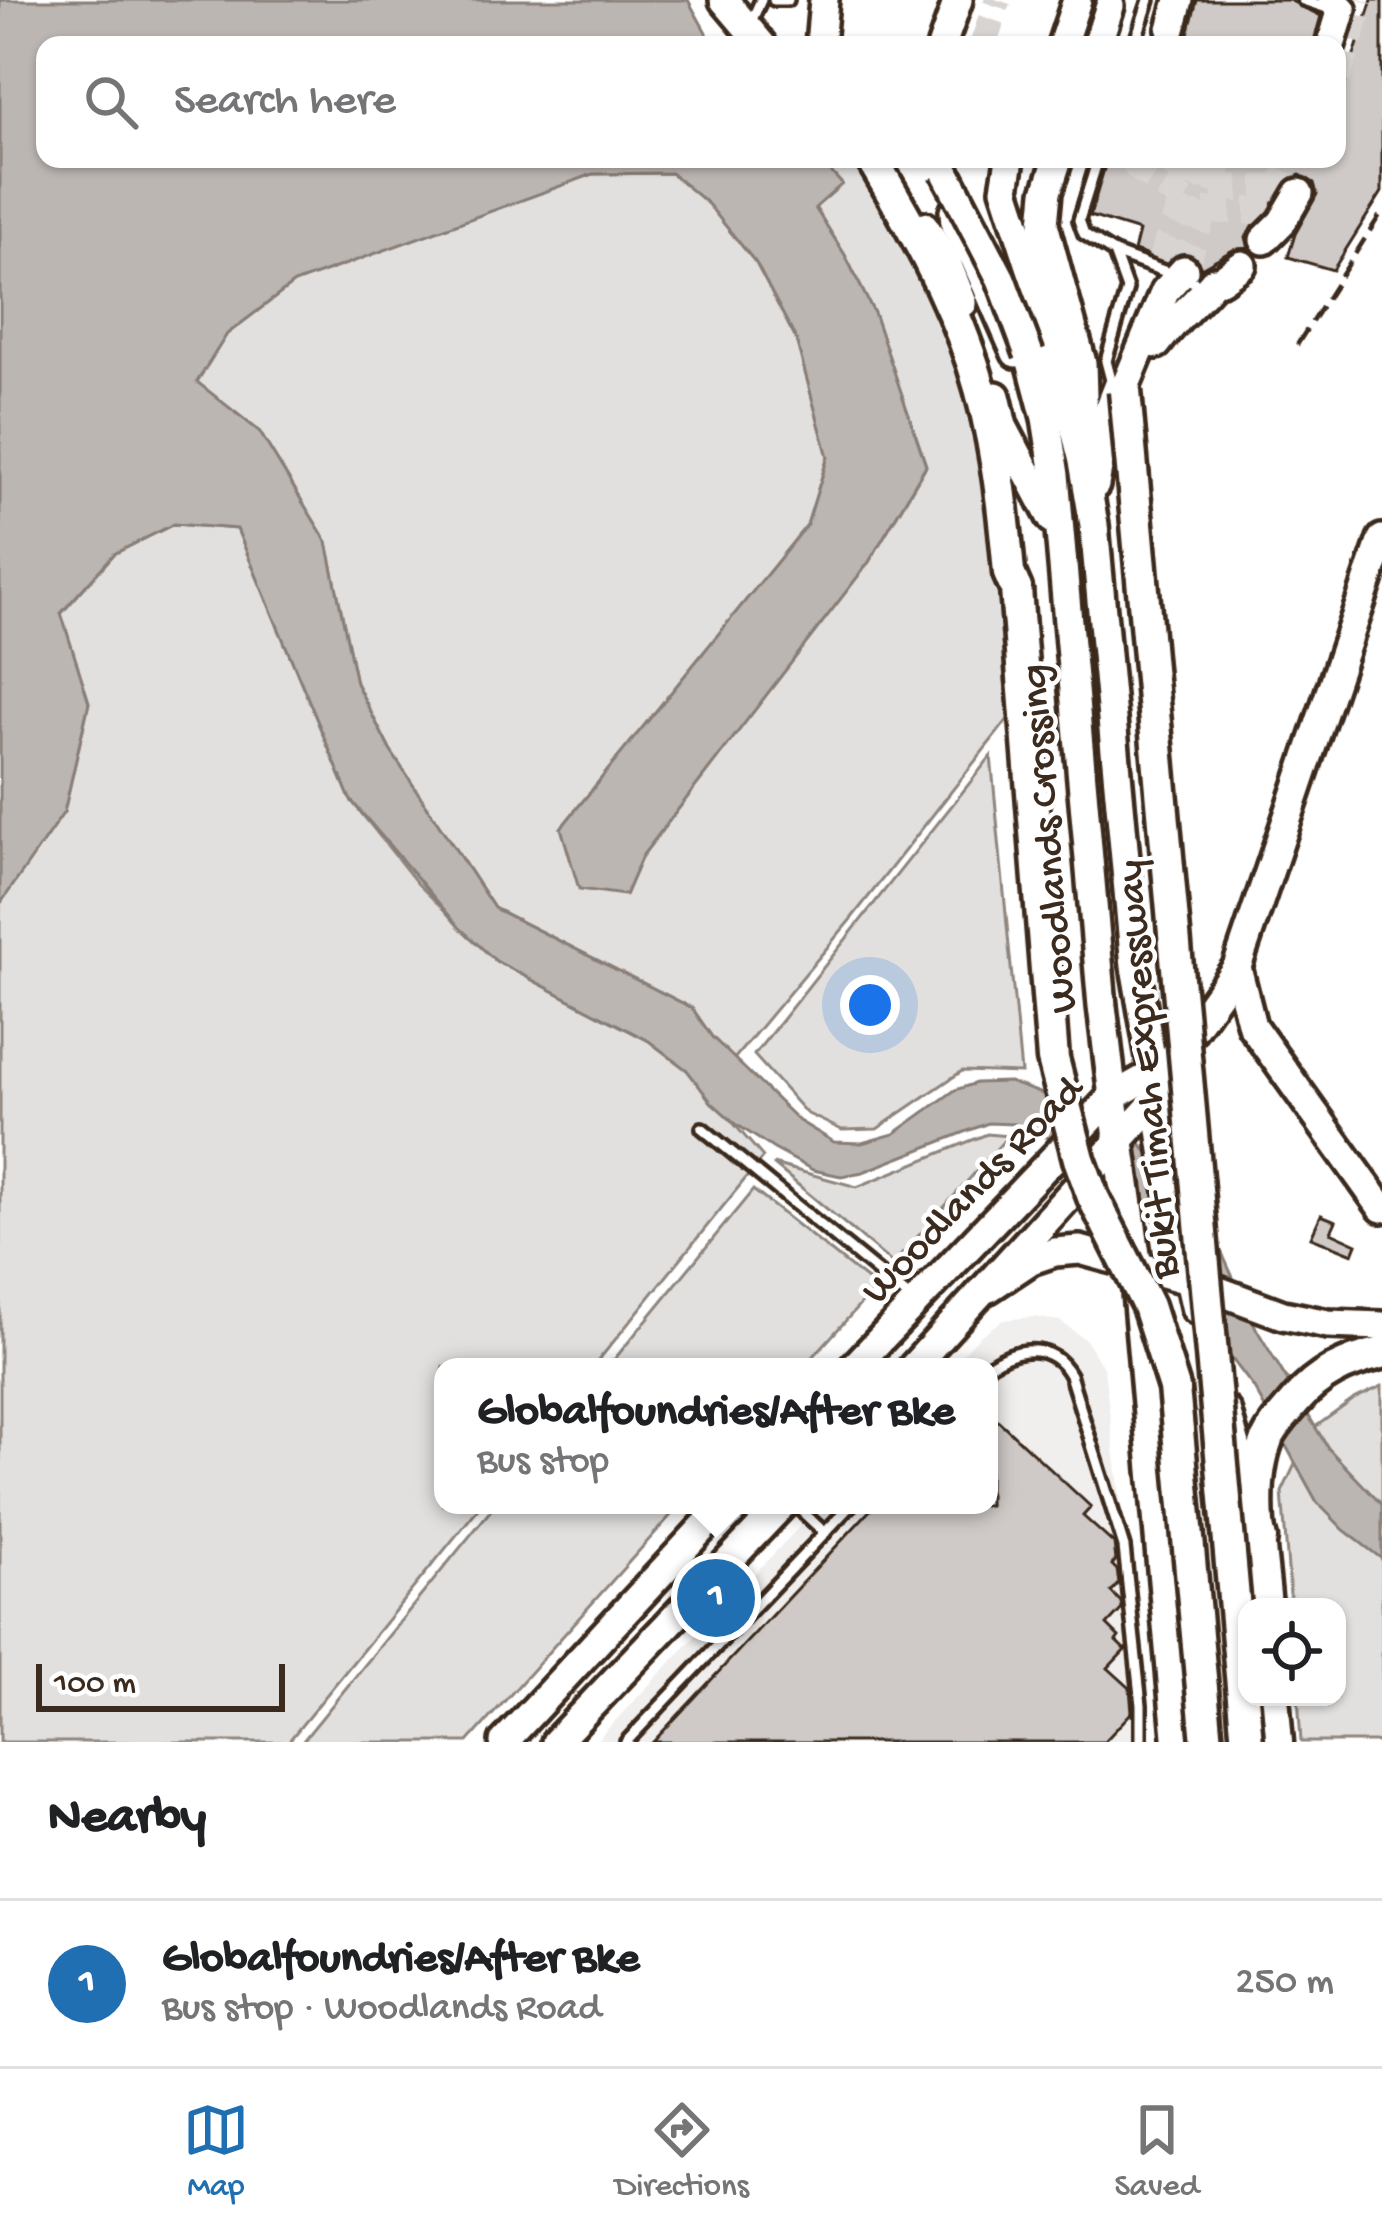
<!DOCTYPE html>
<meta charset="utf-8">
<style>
body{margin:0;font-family:"Gochi Hand",sans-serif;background:#f2f2f2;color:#202124}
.controls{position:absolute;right:36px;bottom:36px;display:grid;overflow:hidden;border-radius:24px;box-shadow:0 3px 9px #0004}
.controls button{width:108px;height:108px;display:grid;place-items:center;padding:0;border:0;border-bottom:3px solid #e0e0e0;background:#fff;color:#202124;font:60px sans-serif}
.scale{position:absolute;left:36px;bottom:30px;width:249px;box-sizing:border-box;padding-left:12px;border:6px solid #3b2a1e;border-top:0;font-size:33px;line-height:42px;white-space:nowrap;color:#3b2a1e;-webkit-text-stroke:9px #fff;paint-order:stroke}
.you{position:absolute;left:870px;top:1005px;width:42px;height:42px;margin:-30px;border:9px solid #fff;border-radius:50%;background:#1a73e8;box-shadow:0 0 0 18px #1a73e833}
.badge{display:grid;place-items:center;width:78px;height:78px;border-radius:50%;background:#1f6fb2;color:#fff;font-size:39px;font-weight:700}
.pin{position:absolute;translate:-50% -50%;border:6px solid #fff;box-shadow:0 3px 12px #0006}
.popup{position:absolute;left:434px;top:1358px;width:564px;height:156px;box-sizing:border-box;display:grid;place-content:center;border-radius:24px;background:#fff;filter:drop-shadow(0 3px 9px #0005);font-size:39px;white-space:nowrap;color:#757577}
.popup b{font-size:45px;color:#202124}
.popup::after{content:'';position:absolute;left:50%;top:100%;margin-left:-24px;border:24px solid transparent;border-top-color:#fff}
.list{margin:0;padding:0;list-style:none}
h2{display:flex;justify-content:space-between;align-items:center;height:156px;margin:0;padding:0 48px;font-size:51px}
h2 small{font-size:39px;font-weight:400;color:#757577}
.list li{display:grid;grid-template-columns:78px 1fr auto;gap:36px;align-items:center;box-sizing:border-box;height:168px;padding:0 48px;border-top:3px solid #e0e0e0}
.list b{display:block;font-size:45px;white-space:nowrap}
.list p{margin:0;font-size:39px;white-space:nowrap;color:#757577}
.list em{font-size:39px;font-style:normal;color:#757577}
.icon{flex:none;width:66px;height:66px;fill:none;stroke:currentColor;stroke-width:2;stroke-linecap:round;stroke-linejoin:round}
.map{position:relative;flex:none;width:1382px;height:1742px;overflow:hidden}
.search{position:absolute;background:#fff;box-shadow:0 3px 9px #0004;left:36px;right:36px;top:36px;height:132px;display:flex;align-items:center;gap:30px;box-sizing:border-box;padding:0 42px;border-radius:24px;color:#757577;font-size:45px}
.sheet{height:324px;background:#fff}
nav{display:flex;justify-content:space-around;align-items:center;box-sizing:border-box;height:168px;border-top:3px solid #e0e0e0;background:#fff;font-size:33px;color:#757577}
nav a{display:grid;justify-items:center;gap:6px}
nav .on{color:#1f6fb2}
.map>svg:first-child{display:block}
.built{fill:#f1efee}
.green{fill:#e2e0de;stroke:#8e857e;stroke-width:3}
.water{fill:#bcb6b3;stroke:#887e77;stroke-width:3}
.building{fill:#cfcac7;stroke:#3b2a1e;stroke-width:3}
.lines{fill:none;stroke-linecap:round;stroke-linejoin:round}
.trunk-tunnel{stroke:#d8d4d2;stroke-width:27;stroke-dasharray:27 14;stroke-linecap:butt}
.service-casing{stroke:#3b2a1e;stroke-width:18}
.primary-casing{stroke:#3b2a1e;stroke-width:36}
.trunk-casing{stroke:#3b2a1e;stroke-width:36}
.motorway-casing{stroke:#3b2a1e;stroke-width:39}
.service{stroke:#fff;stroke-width:9}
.primary{stroke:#fff;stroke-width:27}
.trunk{stroke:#fff;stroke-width:27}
.motorway{stroke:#fff;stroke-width:30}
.rail{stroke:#3b2a1e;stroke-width:4.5;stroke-dasharray:18 9;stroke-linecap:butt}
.trunk-bridge-casing{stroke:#3b2a1e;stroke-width:36;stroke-linecap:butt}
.motorway-bridge-casing{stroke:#3b2a1e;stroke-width:39;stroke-linecap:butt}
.trunk-bridge{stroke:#fff;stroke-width:27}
.motorway-bridge{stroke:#fff;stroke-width:30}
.labels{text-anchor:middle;stroke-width:9;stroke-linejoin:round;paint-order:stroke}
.street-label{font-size:42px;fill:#3b2a1e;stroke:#fff}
</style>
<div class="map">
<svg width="1382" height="1742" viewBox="0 0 1382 1742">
<rect width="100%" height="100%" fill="#fff"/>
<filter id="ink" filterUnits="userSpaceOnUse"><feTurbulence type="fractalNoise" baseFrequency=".00833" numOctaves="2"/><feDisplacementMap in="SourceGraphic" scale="24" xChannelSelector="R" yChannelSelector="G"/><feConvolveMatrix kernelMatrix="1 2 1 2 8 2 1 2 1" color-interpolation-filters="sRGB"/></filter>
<g filter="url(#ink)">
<path class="built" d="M1033,1317L1060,1321L1086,1340L1104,1369L1151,1742H595L820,1505H989V1367H950L981,1335L1003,1320Z"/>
<g class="green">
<path d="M819,159H861C925,254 976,395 991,508C1000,578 1000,649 1009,718L851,919L734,1059L712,1037L692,1008L494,908L390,750L356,683L327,542L259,431L196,382L227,334L294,283L593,174L672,173L708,204L756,263L796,339L828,456L807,525L561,828L625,895L642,856L869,562L926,466L874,313L845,255L815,207L842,184Z"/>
<path d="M174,524L237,529L350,799L417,883L496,961L649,1041L687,1070L763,1157L593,1367H443V1505H481L288,1742H0V904L64,812L89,703L61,614L114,554Z"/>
<path d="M991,756L1021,1073L962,1071L877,1129L842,1130L806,1113L754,1055Z"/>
<path d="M987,1134L1008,1136L893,1264L773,1164L857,1187Z"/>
<path d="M753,1190L876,1287L804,1367H608Z"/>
<path d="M1382,1386V1742H1301L1298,1697H1337V1607H1291L1282,1492L1311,1430L1354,1399Z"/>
<path d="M495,1505H680L468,1742H302Z"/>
</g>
<path class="water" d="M0,0H688L713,45H45V159H819L842,184L815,208L845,255L874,313L926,465L869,562L642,856L625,895L579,889L561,828L807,525L828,457L796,339L756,263L708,204L671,173L593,174L294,283L227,334L197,382L259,431L327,542L356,683L390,750L494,908L692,1008L712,1037L799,1121L834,1142L862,1143L894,1134L955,1090L976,1083L1009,1082L1080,1107L1138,1141L1210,1227L1257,1330L1328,1448L1382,1505V1559L1344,1530L1317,1502L1254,1388L1229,1355L1173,1244L1116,1174L1054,1140L1014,1124L988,1123L863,1172L841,1176L813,1170L774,1149L736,1124L711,1102L687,1070L649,1041L496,961L459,927L350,799L237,529L174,524L114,554L61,613L89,702L64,812L0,904Z"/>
<g class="building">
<path d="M1197,0H1289L1321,16L1313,45H1178L1188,34Z"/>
<path d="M1372,0H1382V192L1333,270L1288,257L1295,234L1317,194L1314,183L1300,175L1284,183L1268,211L1251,228L1246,237L1249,248L1233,250L1201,268L1197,258L1189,253H1177L1167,262L1134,251L1139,231L1090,216L1107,159H1337V84L1344,86Z"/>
<path d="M1321,1215L1336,1221L1331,1232L1357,1244L1353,1254L1311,1237Z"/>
<path d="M989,1412L1091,1507L1083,1516L1114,1544L1116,1560L1112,1565L1117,1570L1119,1583L1111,1592L1121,1602L1122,1609L1107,1625L1119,1637L1116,1641L1125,1650L1108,1668L1130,1688L1132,1712L1104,1742H653L875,1505H989Z"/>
</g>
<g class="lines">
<g class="trunk-tunnel">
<path d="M983,45L998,0"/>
<path d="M1337,79L1362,0"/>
<path d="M1139,159L1137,167L1185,201"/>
<path d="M1165,159L1192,178"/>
<path d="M1212,188H1281"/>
<path d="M1204,211L1271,210L1293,159"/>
<path d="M1160,263L1197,159"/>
<path d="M1184,270L1222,159"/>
</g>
<g class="service-casing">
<g id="service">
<path d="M774,0H788"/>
<path d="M1303,0L1327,8"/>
<path d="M751,22L761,0"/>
<path d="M1134,45L1149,0"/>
<path d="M1114,253L1205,286"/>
<path d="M1094,423L1111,380L1106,361L1127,289L1114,253L1084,234L1079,220L1098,159"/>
<path d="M702,1128L911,1299"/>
<path d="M987,1367C1016,1347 1051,1341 1070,1375L1124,1547L1141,1705V1742"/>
<path d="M795,1505L825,1533"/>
<path d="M626,1742L851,1505"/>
</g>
</g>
<g class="primary-casing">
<g id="primary">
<path d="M1237,967L1252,1026L1382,1208"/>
<path d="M989,1288L1031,1260L1055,1252L1080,1250L1192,1281L1283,1315L1328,1324L1382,1326"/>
<path d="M854,1367L1112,1097L1167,1066L1237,967L1382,539"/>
<path d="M913,1367L1158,1098"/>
<path d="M504,1742L724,1505"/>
<path d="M556,1742L782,1505"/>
</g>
</g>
<g class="trunk-casing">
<g id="trunk">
<path d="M724,0L762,45"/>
<path d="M1171,29L1179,0"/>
<path d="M820,45L824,0"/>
<path d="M942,45L958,0"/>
<path d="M1062,45L1077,0"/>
<path d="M1097,45L1110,6"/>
<path d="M1331,45L1342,9L1332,0"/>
<path d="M1010,159L1005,189L1046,315L1083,461L1094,525L1135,966L1158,1098"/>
<path d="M1058,159L1047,192L1044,224L1082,363L1084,430"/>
<path d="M954,211L955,225L975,259L1016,353"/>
<path d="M924,226L947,263L963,303"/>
<path d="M1264,240L1282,222L1299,193"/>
<path d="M1221,280L1242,265"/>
<path d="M1157,344C1176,318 1194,305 1214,281"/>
<path d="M1029,354L1046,418L1055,475L1102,1006L1118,1139"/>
<path d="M996,396L1003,426L1052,519"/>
<path d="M1095,485L1103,440L1165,291L1184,270"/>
</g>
</g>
<g class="motorway-casing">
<g id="motorway">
<path d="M872,159C911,225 949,292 973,365C995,432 1003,503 1009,573L1016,589"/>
<path d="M1158,1098L1173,1202L1197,1308"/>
<path d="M1118,1139L1136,1265L1179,1742"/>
<path d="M1225,1412L1261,1539"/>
<path d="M1266,1607C1262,1555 1248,1489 1267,1440C1273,1426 1285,1414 1295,1402C1318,1374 1347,1361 1382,1353"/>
<path d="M1273,1697L1277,1742"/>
</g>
</g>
<use href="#service" class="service"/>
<use href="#primary" class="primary"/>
<use href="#trunk" class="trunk"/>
<use href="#motorway" class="motorway"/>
<path class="rail" d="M1297,345L1382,212"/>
<g class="trunk-bridge-casing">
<path id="trunk-bridge" d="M945,171L1001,279L1029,354"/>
</g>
<g class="motorway-bridge-casing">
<g id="motorway-bridge">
<path d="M1125,391L1247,1742"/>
<path d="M1016,589L1053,1059L1079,1159L1093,1197L1148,1306L1174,1388L1207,1742"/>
</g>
</g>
<use href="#trunk-bridge" class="trunk-bridge"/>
<use href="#motorway-bridge" class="motorway-bridge"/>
</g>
</g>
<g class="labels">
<g class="street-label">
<text transform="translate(1044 839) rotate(-95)" y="15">Woodlands Crossing</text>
<text transform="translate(1143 1070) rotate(-95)" y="15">Bukit Timah Expressway</text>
<text transform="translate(969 1187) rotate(-46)" y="15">Woodlands Road</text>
</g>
</g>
</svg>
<div class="controls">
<button><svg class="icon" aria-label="locate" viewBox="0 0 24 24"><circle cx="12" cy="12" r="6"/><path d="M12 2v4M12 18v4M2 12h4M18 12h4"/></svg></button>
</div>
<div class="scale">100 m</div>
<div class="you"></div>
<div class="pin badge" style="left:716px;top:1598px">1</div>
<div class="popup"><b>Globalfoundries/After Bke</b>Bus stop</div>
<div class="search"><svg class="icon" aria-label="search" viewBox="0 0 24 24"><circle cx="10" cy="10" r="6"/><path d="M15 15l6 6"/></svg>Search here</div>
</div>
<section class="sheet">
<h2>Nearby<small></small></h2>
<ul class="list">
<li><span class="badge">1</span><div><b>Globalfoundries/After Bke</b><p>Bus stop · Woodlands Road</p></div><em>250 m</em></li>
</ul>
</section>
<nav>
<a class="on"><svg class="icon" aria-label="map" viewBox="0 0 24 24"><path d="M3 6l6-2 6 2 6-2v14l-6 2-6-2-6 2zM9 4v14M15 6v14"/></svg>Map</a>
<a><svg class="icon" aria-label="directions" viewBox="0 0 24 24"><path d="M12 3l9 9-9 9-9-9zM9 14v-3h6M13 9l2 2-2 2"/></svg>Directions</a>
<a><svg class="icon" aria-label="saved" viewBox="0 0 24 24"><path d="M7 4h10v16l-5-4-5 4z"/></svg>Saved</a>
</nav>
